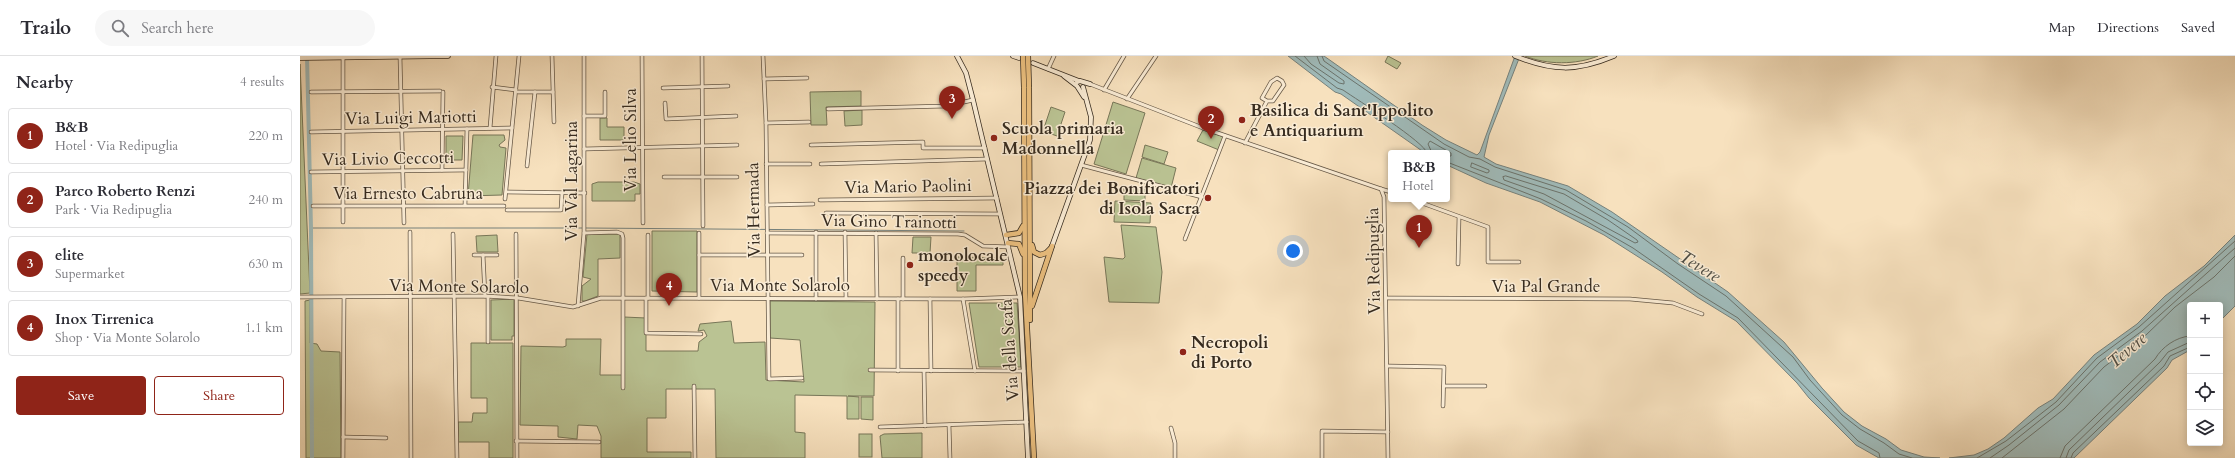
<!DOCTYPE html>
<meta charset="utf-8">
<style>
body{margin:0;font-family:Cardo,serif;background:#f7f7f7;color:#2b2b33}
.controls{position:absolute;right:12px;bottom:12px;display:grid;overflow:hidden;border-radius:4px;box-shadow:0 2px 10px #0003}
.controls button{width:36px;height:36px;display:grid;place-items:center;padding:0;border:0;border-bottom:1px solid #e1e1e2;background:#fff;color:#2b2b33;font:20px sans-serif}
.you{position:absolute;left:993px;top:195px;width:14px;height:14px;margin:-10px;border:3px solid #fff;border-radius:50%;background:#1a73e8;box-shadow:0 0 0 6px #1a73e833}
.badge{display:grid;place-items:center;width:26px;height:26px;border-radius:50%;background:#8f2418;color:#fff;font-size:13px;font-weight:700}
.pin{position:absolute;translate:-50% -33px;filter:drop-shadow(0 1px 2px #0008)}
.pin::after{content:'';position:absolute;top:21px;width:14px;height:12px;background:inherit;clip-path:polygon(0 0,100% 0,50% 100%)}
.popup{position:absolute;left:1088px;top:94px;width:62px;height:52px;box-sizing:border-box;display:grid;place-content:center;border-radius:4px;background:#fff;filter:drop-shadow(0 1px 3px #0005);font-size:13px;white-space:nowrap;color:#7c7c81}
.popup b{font-size:15px;color:#2b2b33}
.popup::after{content:'';position:absolute;left:50%;top:100%;margin-left:-8px;border:8px solid transparent;border-top-color:#fff}
.list{margin:0;padding:0;list-style:none}
h2{display:flex;justify-content:space-between;align-items:center;height:52px;margin:0;padding:0 16px;font-size:17px}
h2 small{font-size:13px;font-weight:400;color:#7c7c81}
.list li{display:grid;grid-template-columns:26px 1fr auto;gap:12px;align-items:center;box-sizing:border-box;height:56px;margin:0 8px 8px;padding:0 8px;border:1px solid #e1e1e2;border-radius:4px}
.list b{display:block;font-size:15px;white-space:nowrap}
.list p{margin:0;font-size:13px;white-space:nowrap;color:#7c7c81}
.list em{font-size:13px;font-style:normal;color:#7c7c81}
.actions{display:flex;gap:8px;padding:12px 16px}
.actions a{flex:1;padding:9px 0;border:1px solid #8f2418;border-radius:4px;text-align:center;font-size:14px;color:#8f2418}
.actions .main{background:#8f2418;color:#fff}
.icon{flex:none;width:22px;height:22px;fill:none;stroke:currentColor;stroke-width:2;stroke-linecap:round;stroke-linejoin:round}
.map{position:relative;flex:none;width:1935px;height:402px;overflow:hidden}
header{display:flex;align-items:center;gap:24px;box-sizing:border-box;height:56px;padding:0 20px;background:#fff;border-bottom:1px solid #e1e1e2}
header strong{font-size:19px}
nav{display:flex;gap:22px;margin-inline-start:auto;font-size:14px}
.search{width:280px;height:36px;background:#f7f7f7;display:flex;align-items:center;gap:10px;box-sizing:border-box;padding:0 14px;border-radius:22px;color:#7c7c81;font-size:15px}
main{display:flex}
aside{flex:1;background:#fff}
.map>svg:first-child{display:block}
.green{fill:#bac393;stroke:#787759}
.water{fill:#a0bbba;stroke:#76817c}
.lines{fill:none;stroke-linecap:round;stroke-linejoin:round}
.shore{stroke:#6b736c;stroke-width:1}
.stream{stroke:#76817c;stroke-width:1}
.canal{stroke:#a0bbba;stroke-width:4}
.street-casing{stroke:#665847;stroke-width:4.5}
.secondary-casing{stroke:#362b1f;stroke-width:5.5}
.primary-casing{stroke:#362b1f;stroke-width:6}
.street{stroke:#faecd5;stroke-width:3}
.secondary{stroke:#faecd5;stroke-width:4}
.primary{stroke:#ecc07f;stroke-width:4.5}
.primary-bridge-casing{stroke:#362b1f;stroke-width:6;stroke-linecap:butt}
.primary-bridge{stroke:#ecc07f;stroke-width:4.5}
.poi-dot{fill:#8f2418;stroke:#faecd5;stroke-width:1.5}
.labels{text-anchor:middle;stroke-width:3;stroke-linejoin:round;paint-order:stroke}
.poi-label{font-size:17px;font-weight:bold;fill:#362b1f;stroke:#faecd5;text-anchor:start}
.street-label{font-size:17px;fill:#362b1f;stroke:#faecd5}
.water-label{font-size:18px;font-style:italic;fill:#504f46;stroke:#faecd5}
</style>
<header>
<strong>Trailo</strong>
<div class="search"><svg class="icon" aria-label="search" viewBox="0 0 24 24"><circle cx="10" cy="10" r="6"/><path d="M15 15l6 6"/></svg>Search here</div>
<nav><a>Map</a><a>Directions</a><a>Saved</a></nav>
</header>
<main>
<aside>
<h2>Nearby<small>4 results</small></h2>
<ul class="list">
<li><span class="badge">1</span><div><b>B&amp;B</b><p>Hotel · Via Redipuglia</p></div><em>220 m</em></li>
<li><span class="badge">2</span><div><b>Parco Roberto Renzi</b><p>Park · Via Redipuglia</p></div><em>240 m</em></li>
<li><span class="badge">3</span><div><b>elite</b><p>Supermarket</p></div><em>630 m</em></li>
<li><span class="badge">4</span><div><b>Inox Tirrenica</b><p>Shop · Via Monte Solarolo</p></div><em>1.1 km</em></li>
</ul>
<div class="actions"><a class="main">Save</a><a>Share</a></div>
</aside>
<div class="map">
<svg width="1935" height="402" viewBox="0 0 1935 402">
<rect width="100%" height="100%" fill="#f7e1be"/>
<filter id="stains"><feTurbulence type="fractalNoise" baseFrequency=".005" numOctaves="4"/><feColorMatrix values="0 0 0 0 .2 0 0 0 0 .09 0 0 0 0 .02 0 0 0 .5 -.17"/></filter>
<radialGradient id="worn" r=".72"><stop offset=".6" stop-color="#630" stop-opacity="0"/><stop offset="1" stop-color="#630" stop-opacity=".3"/></radialGradient>
<g class="green">
<path d="M1088,0L1101,7L1097,13L1085,6Z"/>
<path d="M1225,0H1298C1276,9 1247,9 1225,0Z"/>
<path d="M0,8L10,237L0,238Z"/>
<path d="M561,35V50L526,51L527,69H511L510,36Z"/>
<path d="M813,46L845,57L826,118L794,108Z"/>
<path d="M751,51L765,56L757,80L743,75Z"/>
<path d="M562,54V69L545,70L544,55Z"/>
<path d="M300,62H307V71H324V84H300Z"/>
<path d="M903,74L924,81L919,94L897,85Z"/>
<path d="M173,79H204L205,84L199,89L200,91L206,92L202,139L168,140Z"/>
<path d="M146,80H163L162,104H146Z"/>
<path d="M845,89L868,96L864,108L842,101Z"/>
<path d="M842,102L876,112L871,132L836,122Z"/>
<path d="M298,126H334L340,128V138H335V145H292V128Z"/>
<path d="M824,132L845,133V145L824,144Z"/>
<path d="M815,145L851,147L850,167L814,166Z"/>
<path d="M821,169L856,171L862,216L859,247L809,246L804,201L823,203L825,201Z"/>
<path d="M352,175H397V236L352,235Z"/>
<path d="M287,178H320V202L298,203V240L285,245H282V230L291,223L283,221Z"/>
<path d="M197,179L198,196H177L176,180Z"/>
<path d="M613,181H631L630,197H612Z"/>
<path d="M657,201L703,202V209H676V235H657Z"/>
<path d="M214,243V280H212V284H191V244Z"/>
<path d="M10,244V287L17,288L21,295L40,296L41,402H6L5,245Z"/>
<path d="M470,245L575,246L574,340H548L559,341V363H547V340L495,339V376L505,377V402H416L415,333H366V362H347V396H391V402H301V380L297,370L278,369L277,383L258,381V370L220,369L221,290L263,291L266,290V283H301L300,319H323L324,261L346,262V295H398L399,286L407,280L404,274L398,275L400,268L431,265L434,287L465,286L466,324L504,326L500,284L470,282Z"/>
<path d="M669,247H717L721,311H679Z"/>
<path d="M171,287H213V402H189V386H158V366H172L173,357H187V342H171Z"/>
<path d="M561,341H573V364L561,363Z"/>
<path d="M622,377V402H582L580,380L584,378Z"/>
<rect x="559" y="378" width="13" height="23"/>
</g>
<g class="water">
<path d="M988,0H1024L1122,69L1146,84L1177,99L1180,96L1215,0H1220L1189,79L1184,101L1196,108L1268,130L1312,156L1428,236L1484,286L1522,332L1544,356L1562,370L1586,383L1601,394L1624,401L1640,402H1579L1556,389L1509,342L1497,327L1436,265L1397,241L1362,216L1304,179L1240,146L1186,127L1147,109V97H1125L1041,38L1035,36Z"/>
<path d="M1935,179V250L1920,265V249H1890V294L1872,304L1867,312L1774,402H1649L1674,399L1688,393L1704,382L1738,352L1753,343L1794,299L1837,268L1865,240L1904,210Z"/>
</g>
<g class="lines">
<g class="shore">
<path d="M995,0L1037,32L1043,34C1056,43 1126,87 1127,97"/>
<path d="M1004,0L1011,8L1039,27L1044,28V25L1020,8L1017,0"/>
<path d="M1022,0L1024,5L1037,14L1144,88L1169,101L1180,103L1195,111L1266,134L1328,171L1378,208L1426,240L1493,301L1510,324L1542,359L1560,373L1584,387L1599,398L1612,402"/>
<path d="M1132,97L1128,88L1130,85L1151,97V100H1147"/>
<path d="M1147,106L1241,143L1286,165L1333,192L1399,238L1438,262L1558,385L1579,397L1580,402"/>
<path d="M1172,107L1189,114V116L1187,117L1171,111Z"/>
<path d="M1206,120L1264,138L1308,164L1337,184L1338,186L1335,187L1244,138L1204,124L1203,121Z"/>
<path d="M1677,402L1706,385L1756,346L1797,302L1839,271L1935,185"/>
<path d="M1690,402L1709,389L1759,349L1800,306L1842,275L1935,192"/>
<path d="M1702,402L1764,353L1804,311L1846,279L1875,251L1914,221L1935,200"/>
<path d="M1760,402L1765,390L1855,303C1862,291 1876,281 1890,280"/>
<path d="M1766,402L1769,394L1860,306L1868,296L1890,286"/>
<path d="M1771,402L1773,397L1864,310L1870,300L1890,291"/>
</g>
<g class="stream">
<path d="M11,172H282"/>
<path d="M285,172L664,175"/>
</g>
<path class="canal" d="M7,0L11,172L12,402"/>
<g class="street-casing">
<g id="street">
<path d="M252,0L254,66"/>
<path d="M342,0L343,167"/>
<path d="M402,0L403,170"/>
<path d="M463,0L466,67L469,323L502,322"/>
<path d="M100,1L104,167"/>
<path d="M748,13L754,0"/>
<path d="M464,23L507,22"/>
<path d="M790,28L903,72L1081,133L1084,141L1088,402"/>
<path d="M192,31L216,34"/>
<path d="M363,32L428,30"/>
<path d="M804,34L824,0"/>
<path d="M11,36L140,35"/>
<path d="M218,36H253"/>
<path d="M827,43L856,0"/>
<path d="M365,47L366,63L436,60"/>
<path d="M528,53L646,50L673,44"/>
<path d="M284,60H305V36"/>
<path d="M466,67L509,66"/>
<path d="M190,72L196,0"/>
<path d="M11,76L212,72"/>
<path d="M945,87L967,45H973L984,29L982,25L977,22L971,26L962,42L967,45"/>
<path d="M511,89L623,86V92H685"/>
<path d="M284,93L437,89"/>
<path d="M466,108H510"/>
<path d="M521,108L687,103"/>
<path d="M781,109L902,141"/>
<path d="M227,110L235,36"/>
<path d="M142,114L143,36"/>
<path d="M11,116L166,114"/>
<path d="M364,121H437"/>
<path d="M1081,133L1091,136"/>
<path d="M208,136L285,137"/>
<path d="M205,143L219,0"/>
<path d="M1111,143L1188,171V206H1219"/>
<path d="M520,144L697,142"/>
<path d="M165,149L167,73"/>
<path d="M467,149L513,148"/>
<path d="M13,150H204"/>
<path d="M207,154H261L262,137"/>
<path d="M526,157L700,158"/>
<path d="M43,166V2"/>
<path d="M110,176L111,402"/>
<path d="M516,176V243"/>
<path d="M545,176L546,242"/>
<path d="M284,177L317,176L322,178L323,182V332"/>
<path d="M399,177V242"/>
<path d="M467,177L658,178L665,179L683,190L709,191"/>
<path d="M576,177L577,243"/>
<path d="M153,178L157,402"/>
<path d="M216,178L217,402"/>
<path d="M885,183L925,80"/>
<path d="M174,199H197"/>
<path d="M183,199L185,240"/>
<path d="M399,199H502"/>
<path d="M603,202V243"/>
<path d="M1158,208L1159,161"/>
<path d="M0,241L185,240L218,242L273,251L301,242L663,243L720,241"/>
<path d="M188,241V286"/>
<path d="M346,242V277L401,278"/>
<path d="M348,242V179"/>
<path d="M1087,242L1330,243L1373,247L1402,258"/>
<path d="M630,243L631,315"/>
<path d="M663,243L675,315"/>
<path d="M278,250L284,177V0"/>
<path d="M1087,310L1144,311L1143,350"/>
<path d="M570,314L724,315"/>
<path d="M598,315V243"/>
<path d="M624,315L625,370"/>
<path d="M394,330L395,402"/>
<path d="M1144,330H1185"/>
<path d="M649,369L650,402"/>
<path d="M580,371L727,366"/>
<path d="M871,372L875,387V402"/>
<path d="M43,381L86,382"/>
<path d="M216,385L299,386"/>
<path d="M43,402L44,242"/>
<path d="M1022,402V375L1088,376"/>
</g>
</g>
<g class="secondary-casing">
<g id="secondary">
<path d="M657,0L666,17L673,44L720,241L728,402"/>
<path d="M713,0L719,2"/>
<path d="M1215,0C1253,15 1276,16 1314,0"/>
<path d="M0,2L148,0"/>
<path d="M733,7L779,25"/>
<path d="M764,20L777,30L784,41"/>
<path d="M777,26L780,25L790,28"/>
<path d="M752,190L790,84L791,61L783,31"/>
</g>
</g>
<g class="primary-casing">
<g id="primary">
<path d="M724,31L725,236L734,402"/>
<path d="M729,31L730,264"/>
<path d="M706,179L719,177L723,170"/>
<path d="M708,187L719,188L723,198"/>
<path d="M732,189L734,196L740,199L746,197L750,193"/>
<path d="M732,250L752,190"/>
</g>
</g>
<use href="#street" class="street"/>
<use href="#secondary" class="secondary"/>
<use href="#primary" class="primary"/>
<g class="primary-bridge-casing">
<g id="primary-bridge">
<path d="M723,0L724,31"/>
<path d="M728,0L729,31"/>
</g>
</g>
<use href="#primary-bridge" class="primary-bridge"/>
</g>
<g class="poi-dot">
<circle cx="942" cy="64" r="4"/>
<circle cx="694" cy="82" r="4"/>
<circle cx="908" cy="142" r="4"/>
<circle cx="610" cy="209" r="4"/>
<circle cx="883" cy="296" r="4"/>
</g>
<g class="labels">
<g class="poi-label">
<text x="950" y="60">Basilica di Sant'Ippolito<tspan x="950" dy="20">e Antiquarium</tspan></text>
<text x="702" y="78">Scuola primaria<tspan x="702" dy="20">Madonnella</tspan></text>
<text x="900" y="138" text-anchor="end">Piazza dei Bonificatori<tspan x="900" dy="20">di Isola Sacra</tspan></text>
<text x="618" y="205">monolocale<tspan x="618" dy="20">speedy</tspan></text>
<text x="891" y="292">Necropoli<tspan x="891" dy="20">di Porto</tspan></text>
</g>
<g class="street-label">
<text transform="translate(111 61) rotate(-1)" y="6">Via Luigi Mariotti</text>
<text transform="translate(330 84) rotate(-90)" y="6">Via Lelio Silva</text>
<text transform="translate(88 102) rotate(-1)" y="6">Via Livio Ceccotti</text>
<text transform="translate(271 125) rotate(-90)" y="6">Via Val Lagarina</text>
<text transform="translate(608 130) rotate(-1)" y="6">Via Mario Paolini</text>
<text x="108" y="143">Via Ernesto Cabruna</text>
<text transform="translate(453 154) rotate(-91)" y="6">Via Hermada</text>
<text transform="translate(589 165) rotate(1)" y="6">Via Gino Trainotti</text>
<text transform="translate(1073 205) rotate(-91)" y="6">Via Redipuglia</text>
<text x="480" y="235">Via Monte Solarolo</text>
<text transform="translate(159 230) rotate(1)" y="6">Via Monte Solarolo</text>
<text x="1246" y="236">Via Pal Grande</text>
<text transform="translate(709 294) rotate(-94)" y="6">Via della Scafa</text>
</g>
<g class="water-label">
<text transform="translate(1400 210) rotate(31)" y="6">Tevere</text>
<text transform="translate(1827 294) rotate(-41)" y="6">Tevere</text>
</g>
</g>
<rect width="100%" height="100%" filter="url(#stains)"/>
<rect width="100%" height="100%" fill="url(#worn)"/>
</svg>
<div class="controls">
<button>+</button>
<button>−</button>
<button><svg class="icon" aria-label="locate" viewBox="0 0 24 24"><circle cx="12" cy="12" r="6"/><path d="M12 2v4M12 18v4M2 12h4M18 12h4"/></svg></button>
<button><svg class="icon" aria-label="layers" viewBox="0 0 24 24"><path d="M12 4l9 5-9 5-9-5zM3 14l9 5 9-5"/></svg></button>
</div>
<div class="you"></div>
<div class="pin badge" style="left:1119px;top:192px">1</div>
<div class="popup"><b>B&amp;B</b>Hotel</div>
<div class="pin badge" style="left:911px;top:83px">2</div>
<div class="pin badge" style="left:652px;top:63px">3</div>
<div class="pin badge" style="left:369px;top:250px">4</div>
</div>
</main>
